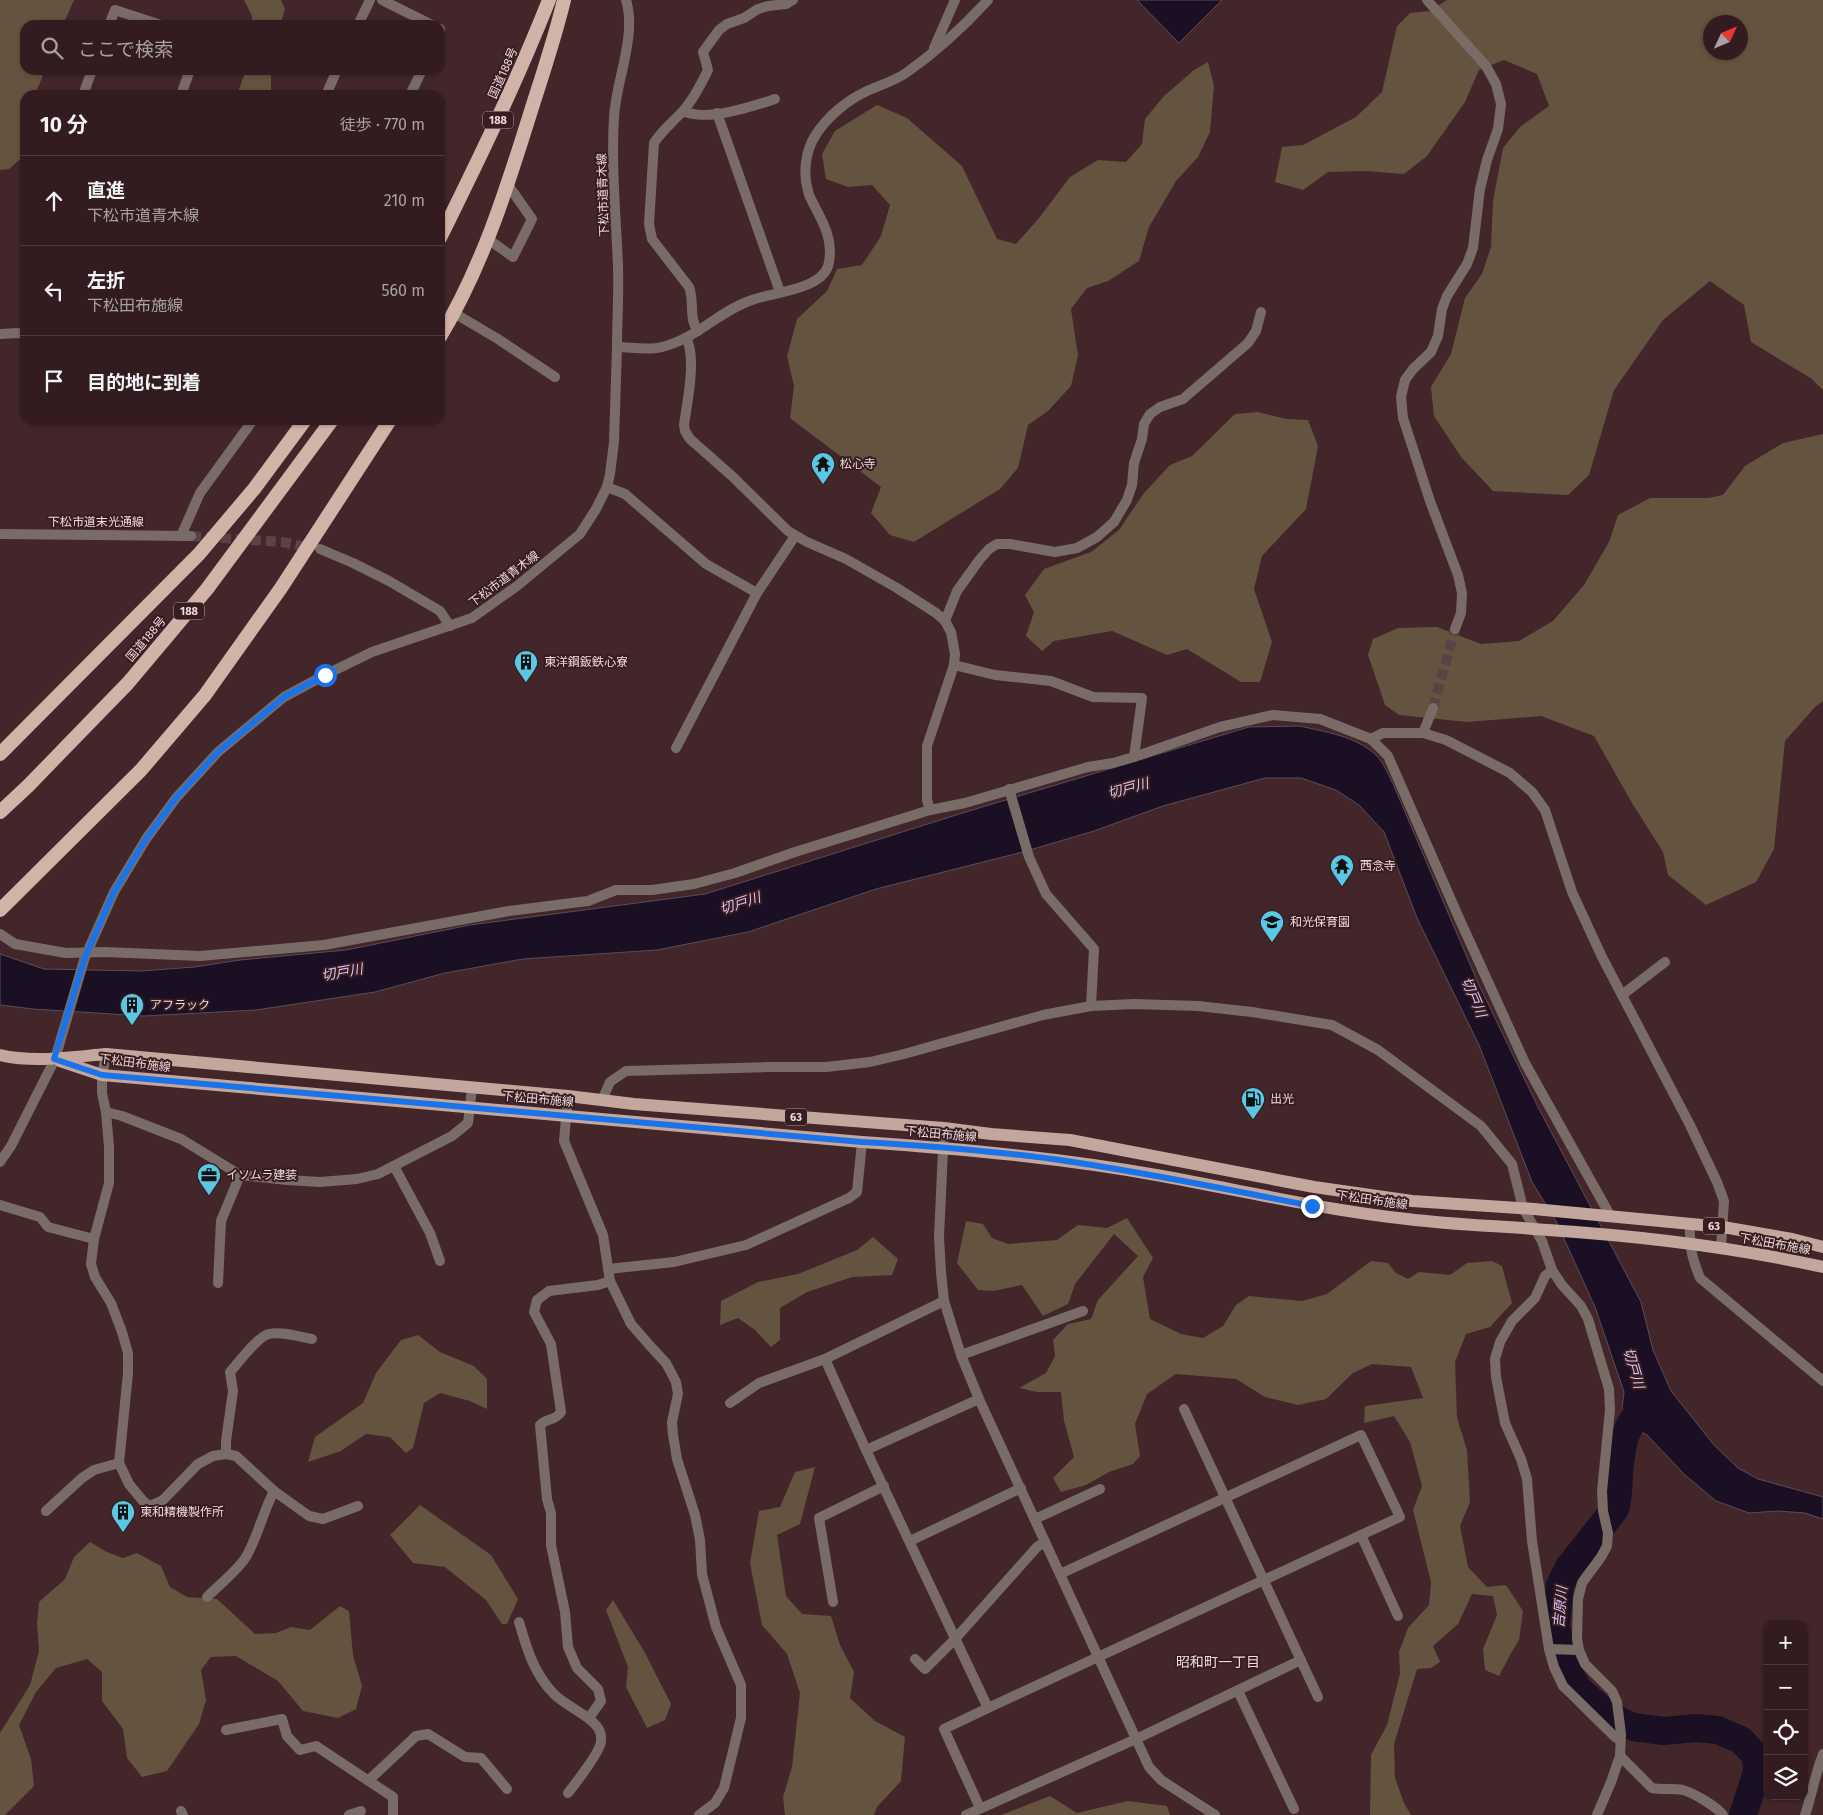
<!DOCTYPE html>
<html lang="ja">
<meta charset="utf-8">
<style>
body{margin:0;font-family:"Fira Sans","Noto Sans JP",sans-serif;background:#3d292d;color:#f1f3f6}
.controls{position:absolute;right:15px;bottom:15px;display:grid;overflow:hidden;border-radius:10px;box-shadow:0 1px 4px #0004}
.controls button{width:45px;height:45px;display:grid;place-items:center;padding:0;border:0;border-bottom:1px solid #4d3a3e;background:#321c20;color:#f1f3f6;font:25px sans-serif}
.compass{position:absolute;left:1703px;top:15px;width:45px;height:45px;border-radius:50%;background:#321c20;box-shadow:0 1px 4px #0004;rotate:46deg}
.stop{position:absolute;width:15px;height:15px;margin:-11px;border:4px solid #1a73e8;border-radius:50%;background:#fff}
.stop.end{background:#1a73e8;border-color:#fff;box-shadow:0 1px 5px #0008}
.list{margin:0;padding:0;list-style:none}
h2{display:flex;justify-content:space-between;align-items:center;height:65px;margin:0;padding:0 20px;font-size:21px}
h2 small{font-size:16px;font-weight:400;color:#a8a1a5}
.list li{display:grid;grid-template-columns:32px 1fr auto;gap:15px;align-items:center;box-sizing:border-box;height:90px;padding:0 20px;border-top:1px solid #4d3a3e}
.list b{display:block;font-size:19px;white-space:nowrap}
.list p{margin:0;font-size:16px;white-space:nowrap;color:#a8a1a5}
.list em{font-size:16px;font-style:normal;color:#a8a1a5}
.icon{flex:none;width:28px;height:28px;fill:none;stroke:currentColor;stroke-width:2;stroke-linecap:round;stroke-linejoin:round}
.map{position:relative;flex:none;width:1823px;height:1815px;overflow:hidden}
.search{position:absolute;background:#321c20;box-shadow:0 1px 4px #0004;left:20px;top:20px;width:425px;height:55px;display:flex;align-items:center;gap:12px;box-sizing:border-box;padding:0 18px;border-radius:15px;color:#a8a1a5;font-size:19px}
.panel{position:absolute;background:#321c20;box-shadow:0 1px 4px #0004;left:20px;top:90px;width:425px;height:335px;border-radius:15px}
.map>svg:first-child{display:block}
.green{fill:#64533e;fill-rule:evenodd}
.water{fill:#1b1023;stroke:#5a4d5a}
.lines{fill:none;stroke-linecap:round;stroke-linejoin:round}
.river{stroke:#1b1023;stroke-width:28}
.minor-tunnel{stroke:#5c4145;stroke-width:10;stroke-dasharray:10 5;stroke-linecap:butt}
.minor{stroke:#796c66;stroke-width:10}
.tertiary{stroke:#796c66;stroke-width:10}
.primary{stroke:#c3a79d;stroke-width:12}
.trunk{stroke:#d2b3a8;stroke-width:14}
.route{stroke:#1a73e8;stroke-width:6}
.labels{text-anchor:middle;stroke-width:4;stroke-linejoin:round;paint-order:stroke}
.shield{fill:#371c20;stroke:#b6a1a4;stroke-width:1}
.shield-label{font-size:11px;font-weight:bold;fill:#eddadc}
.street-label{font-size:12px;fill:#eddadc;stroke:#371c20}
.poi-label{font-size:12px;fill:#eddadc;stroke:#371c20;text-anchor:start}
.water-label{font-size:14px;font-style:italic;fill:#ddc3f3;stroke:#371c20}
.neighbourhood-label{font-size:14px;fill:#eddadc;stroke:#371c20}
</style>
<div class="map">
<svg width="1823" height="1815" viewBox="0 0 1823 1815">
<rect width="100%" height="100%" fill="#42262a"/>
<g class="green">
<path d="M0,0H74L63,25H25V70H45L35,95H25V155L9,169L0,170Z"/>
<path d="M244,0H281L285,9L280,25H252V16Z"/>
<path d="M1447,0H1823V390L1812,379L1751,342L1744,305L1710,281L1663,320L1614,390L1589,475L1568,495L1493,491L1461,457L1434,416L1431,387L1451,354L1465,298L1482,274L1491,247L1493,201L1503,148L1520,127L1549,106L1537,74L1504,60L1479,70L1465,102L1427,156L1404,174L1365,171L1328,172L1303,190L1275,182L1282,147L1303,145L1356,117L1382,92L1397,26L1410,13L1429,11ZM1710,22H1740V52H1710Z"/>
<path d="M1208,62L1214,86L1210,132L1198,157L1176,181L1149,227L1139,261L1108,281L1087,288L1071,309L1078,355L1071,386L1048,411L1028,425L1018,468L1000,489L914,542L890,535L871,513L881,487L790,418L794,386L787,356L797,319L827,291L837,269L862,265L881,236L890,205L872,185L848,187L826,179L822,154L835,131L877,105L907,118L962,166L997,239L1016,244L1039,218L1070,177L1098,160L1126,162L1142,144L1145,119L1164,96L1194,70Z"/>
<path d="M246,70H271V95H237Z"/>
<path d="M1258,412L1287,419L1308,420L1318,446L1306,509L1262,556L1254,589L1272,642L1260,682H1241L1187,649L1167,655L1112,631L1054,641L1042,651L1026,636L1034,612L1025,595L1044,569L1091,552L1119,530L1144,493L1170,465L1192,456L1235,414Z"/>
<path d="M1823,434V701L1815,707L1785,741L1774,849L1756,882L1706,905L1668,875L1663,852L1632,803L1594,736L1541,716L1467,722L1399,715L1385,705L1368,655L1373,639L1398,628L1437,627L1481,644L1519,641L1553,621L1584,585L1609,542L1618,515L1650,498H1708L1723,495L1745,466L1783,443Z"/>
<path d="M1127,1218L1153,1258L1143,1277L1150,1319L1181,1334L1203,1338L1223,1326L1236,1305L1249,1296L1302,1301L1327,1294L1371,1261L1388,1263L1396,1273L1408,1279L1419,1272L1450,1275L1467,1263L1492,1261L1502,1266L1512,1303L1490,1327L1466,1334L1455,1362L1457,1418L1467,1450L1470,1502L1460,1526L1468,1567L1487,1587L1506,1585L1523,1611L1519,1640L1510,1655L1499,1676L1485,1670L1483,1649L1497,1615L1493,1596L1472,1594L1458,1624L1433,1646L1440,1662L1431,1668L1417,1669L1394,1744L1395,1778L1404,1803L1411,1815H1370L1371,1755L1387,1725L1400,1674L1399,1652L1408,1628L1429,1605L1431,1582L1413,1510L1422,1486L1410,1442L1394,1416L1364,1423L1365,1406L1423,1398L1411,1367L1372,1364L1353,1373L1326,1399L1298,1405L1265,1397L1236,1379L1176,1374L1147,1394L1135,1424L1140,1456L1133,1464L1109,1472L1086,1485L1061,1492L1053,1478L1074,1457L1064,1421L1061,1392H1037L1019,1388L1046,1373L1055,1356L1053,1340L1068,1324L1091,1319L1098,1300L1138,1256L1114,1234L1075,1284L1068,1304L1043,1316L1022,1285L994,1291L978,1290L957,1263L966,1221L983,1224L992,1238L1008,1244L1057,1240L1078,1225L1107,1228Z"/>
<path d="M873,1237L898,1259L892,1275L852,1277L807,1292L780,1308V1340L771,1347L755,1330L738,1318L720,1325L721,1301L758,1282L798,1274L857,1250Z"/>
<path d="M418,1335L440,1352L474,1366L487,1379V1409L470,1401L440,1393L424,1403L413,1448L406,1453L390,1437L366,1434L341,1451L308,1462L315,1437L363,1403L376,1373L401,1340Z"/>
<path d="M815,1467L800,1524L777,1535L786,1596L802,1614L831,1616L840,1645L854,1672L850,1698L875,1721L905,1737L901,1781L877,1807L874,1815H785L783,1797L792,1767L800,1693L787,1654L762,1625L750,1563L759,1511L780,1507L795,1472Z"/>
<path d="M420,1505L491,1555L518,1599L507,1624H502L486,1600L445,1567L413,1563L390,1535Z"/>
<path d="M90,1542L107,1552L123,1558L137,1553L161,1566L170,1587L187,1597L217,1599L255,1634L276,1633L291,1627L310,1630L340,1606L349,1611L353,1655L362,1686L356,1709L338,1718L303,1711L278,1681L236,1656L211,1657L201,1670L206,1700L199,1724L167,1771L142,1777L127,1758L123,1729L102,1701V1672L87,1659L56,1668L36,1692L19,1725L31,1759L34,1786L5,1815H0V1733L30,1685L39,1651L37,1623L39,1602L65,1579L74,1557Z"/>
<path d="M613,1600L644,1651L671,1704L665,1720L647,1728L626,1687L628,1667L606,1610Z"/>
<path d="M1050,1796L1077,1813L1128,1801L1167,1806L1170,1815H1001Z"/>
</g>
<g class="water">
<path d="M1137,0H1222L1179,43Z"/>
<path d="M1300,726C1325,732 1356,736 1376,755C1384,763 1389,776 1394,786L1478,983L1539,1109L1641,1302L1653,1350L1671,1391L1714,1445L1738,1468L1758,1479L1823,1497V1519L1805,1513L1778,1511L1749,1513L1716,1501L1685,1475L1647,1435L1641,1432L1622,1408L1624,1392L1595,1307L1556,1221L1532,1182L1479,1045L1417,918L1384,832L1359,805L1336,790L1301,778H1265L1163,806L1094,831L1023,852L876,889L748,932L657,950L523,959L445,973L375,992L256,1010L144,1016L33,1009L0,1005V954L44,969L141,971L194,967L240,960L346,950L470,925L705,894L969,811L1249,727Z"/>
</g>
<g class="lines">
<path class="river" d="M1645,1404C1625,1426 1621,1445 1619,1474C1618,1486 1619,1497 1615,1509L1569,1567L1560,1585L1556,1625L1563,1663L1578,1689L1608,1715L1633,1727L1663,1731L1696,1728L1718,1730L1741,1740L1756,1756L1757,1772L1743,1815"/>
<g class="minor-tunnel">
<path d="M191,536L282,542L312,548"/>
<path d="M1433,708L1455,629"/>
</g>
<g class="minor">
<path d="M382,0L432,25"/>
<path d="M626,0C637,35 616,81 614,117C611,167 616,217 618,266C619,293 617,320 617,347C630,347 649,351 662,347C696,339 719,311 752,300C773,292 825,290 829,262C833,240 824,224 814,205C812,201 809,196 808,191C803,174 805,152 815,136C826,118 846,101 865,92C879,85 893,82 906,73C936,52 964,26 988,0"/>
<path d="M1427,0L1486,66L1496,84L1501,104L1498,129L1487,160L1480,189L1473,248L1467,264L1447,296L1442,309L1438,336L1431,352L1413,369L1405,380L1401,397L1403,418L1430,501L1458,575L1462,593L1461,613L1455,629"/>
<path d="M109,25L115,10L161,25"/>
<path d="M358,25L370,0"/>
<path d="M440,29V32"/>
<path d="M934,48L955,0"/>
<path d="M83,95L92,70"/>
<path d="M181,95L190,70"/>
<path d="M326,95L337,70"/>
<path d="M410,95L422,70"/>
<path d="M683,111C706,122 751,107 775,99"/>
<path d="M717,113L780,292"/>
<path d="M488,239L513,257L532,219L508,185"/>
<path d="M454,313L498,339L555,377"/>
<path d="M698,331C688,318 695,302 689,287L652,239L649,224L654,143C662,130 673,122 683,111C694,99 701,84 708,70L703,52L719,30L727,24L744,18L758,9L768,6L786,4L793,0"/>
<path d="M0,334L18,333L25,335"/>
<path d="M686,338C697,357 687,403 684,425L685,431L690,439L732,476L788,531L807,542L846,559L897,588L936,613L945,621L951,632L955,654L954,665L927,746V800L930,810"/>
<path d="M607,487L625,494L706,564L757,593"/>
<path d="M0,534L191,536"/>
<path d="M181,536L200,493L253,420"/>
<path d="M320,549L353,563L389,581L440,611L450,626"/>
<path d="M945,621L957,591L980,559L989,549L997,544H1010L1055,552L1077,548L1097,537L1114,522L1127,500L1132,485L1134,463L1142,439L1144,424L1150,414L1160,407L1183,399L1248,343L1256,331L1261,312"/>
<path d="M954,665L995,675L1051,681L1093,697L1142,698L1134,757"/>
<path d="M1423,733L1433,708"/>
<path d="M1371,739L1383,733H1423L1446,740L1510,773L1532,792L1545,810L1572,892L1602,957L1690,1125L1717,1182L1724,1201L1721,1248"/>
<path d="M676,748L757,593L795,536"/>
<path d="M1009,789L1029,857L1046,894L1094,949L1091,1006"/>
<path d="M0,934L15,944L66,953L105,952L200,956L324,945L509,911L588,901L616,890H652L694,884L735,873L795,852L930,810L965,803L1088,767L1113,763L1134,757L1220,727L1273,715L1320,719L1371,739L1388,756L1459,918L1525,1063L1611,1217"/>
<path d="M1622,995L1665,962"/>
<path d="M106,1054L102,1075V1093L106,1112L109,1147V1183L94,1239L91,1264L95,1277L111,1303L122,1332L128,1353V1373L119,1463L129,1484L143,1501L150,1506L163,1500L198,1464L213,1456L226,1454L236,1456L274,1491L309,1516L323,1519L358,1506"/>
<path d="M568,1096L564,1141L603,1235L610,1281L631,1324L651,1347L666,1363L676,1382L678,1394L672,1422L673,1435L677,1459L695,1515L700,1540L702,1574L716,1627L741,1685V1718L724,1788L715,1803L699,1815"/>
<path d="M602,1100L610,1082L626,1071L769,1067H826L870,1062L904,1054L1043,1015L1091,1006L1134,1004L1198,1006L1252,1012L1332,1025L1378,1050L1481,1126L1512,1164L1523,1208L1542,1241L1552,1270L1562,1285L1581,1306L1588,1319L1609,1389L1610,1410L1602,1491L1603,1511L1608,1533L1607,1546L1601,1557L1582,1583L1578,1599L1577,1639L1579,1650L1585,1664L1612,1691L1617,1702L1621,1734L1620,1756L1611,1782L1597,1815"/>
<path d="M106,1112L122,1116L181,1139L240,1175L287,1180L320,1182L357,1179L378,1174L452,1136L468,1123L472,1088"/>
<path d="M394,1166L430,1233L440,1261"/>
<path d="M0,1205L40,1217L48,1227L94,1239"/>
<path d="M1690,1224C1689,1246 1692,1258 1700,1278L1823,1381"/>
<path d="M608,1269L674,1262L746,1245L849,1198L857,1192L862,1142"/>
<path d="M1552,1270L1545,1276L1535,1298L1512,1321L1500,1342L1495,1359L1496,1377L1505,1423L1521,1459L1527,1479L1532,1541L1549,1649L1579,1650"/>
<path d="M218,1283L221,1221L240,1175"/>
<path d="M961,1355L1083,1311"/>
<path d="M825,1359L866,1450L988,1708L1400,1517L1361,1435L1060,1574"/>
<path d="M730,1403L759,1383L825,1359L944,1301"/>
<path d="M1184,1409L1318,1697"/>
<path d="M866,1450L979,1399"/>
<path d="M226,1454V1441L233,1391L230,1372C239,1362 257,1337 269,1334C282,1331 300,1337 312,1339"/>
<path d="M46,1511L82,1478L94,1470L119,1463"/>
<path d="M1035,1519L1100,1489"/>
<path d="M1361,1535L1398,1616"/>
<path d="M910,1541L1021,1488"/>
<path d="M207,1597C220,1584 236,1572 246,1557C258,1536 263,1512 274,1491"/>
<path d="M833,1602L819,1518L884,1486"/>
<path d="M519,1622C527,1649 534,1674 554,1694C564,1704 578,1710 589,1719C597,1725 602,1731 601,1741C601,1751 575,1784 568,1793"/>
<path d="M1549,1649L1554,1667L1563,1686L1615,1737L1620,1740"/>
<path d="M915,1659L925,1669L955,1639L1037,1547L1045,1542"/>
<path d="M1238,1691L1294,1809"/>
<path d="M589,1718L601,1701L598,1689L577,1668L568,1647L565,1612L551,1545V1513L547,1499L540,1425C548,1417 554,1422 561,1412L551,1344L534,1312L537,1300L549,1291L598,1285L610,1281"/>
<path d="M226,1730L282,1719L287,1736L300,1750L316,1746L393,1797V1815"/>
<path d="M1620,1756L1652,1788C1662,1790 1673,1788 1683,1790C1694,1793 1717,1807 1723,1815"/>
<path d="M369,1780L416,1736L428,1734L465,1757L481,1758L507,1789"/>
<path d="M980,1808L944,1729L988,1708"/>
<path d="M181,1811L183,1815"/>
<path d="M349,1815L361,1811"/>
<path d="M966,1815L1136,1739L1301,1660"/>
<path d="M1805,1815C1812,1795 1815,1774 1823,1754"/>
</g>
<g class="tertiary">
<path d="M944,1128L939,1237L941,1272L944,1301L961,1355L979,1399L1149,1767L1161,1780L1215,1815"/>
<path d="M0,1162L11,1146L55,1059L85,957L114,892L146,839L176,798L218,752L284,697L325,675L372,652L472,618L517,586L580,534L596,509L607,487L610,474L614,442L617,347"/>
</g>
<g class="primary">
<path d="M0,1055C34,1063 72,1057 106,1054L568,1096L634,1104L944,1128L991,1134L1070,1140L1314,1187L1412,1201L1534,1209L1723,1227L1792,1239L1823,1247"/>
<path d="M60,1061L102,1075L862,1142C963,1149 1063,1158 1162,1176C1244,1191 1324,1210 1407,1219C1454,1225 1501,1226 1548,1230C1640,1236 1733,1247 1823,1267"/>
</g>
<g class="trunk">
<path d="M440,238C479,159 517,81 549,0"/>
<path d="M440,337C482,267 506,191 530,114C542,76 555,38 564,0"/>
<path d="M0,754L199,554L254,489L305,420"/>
<path d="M0,812L28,786L128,683L207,589L332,420"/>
<path d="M0,910L141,770L205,695L281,588L390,420"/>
</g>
</g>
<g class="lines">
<path class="route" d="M325,675L284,697L218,752L176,798L146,839L114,892L85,957L54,1059L102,1075L862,1142C930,1146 999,1151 1066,1161C1149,1173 1230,1190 1312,1206"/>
</g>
<defs>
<g id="temple-pin" transform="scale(1.25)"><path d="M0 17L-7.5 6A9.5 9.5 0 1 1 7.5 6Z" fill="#59c8e5" stroke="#371c20"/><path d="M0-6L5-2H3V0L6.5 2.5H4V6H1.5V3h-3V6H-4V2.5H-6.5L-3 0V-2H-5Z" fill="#111"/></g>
<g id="building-pin" transform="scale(1.25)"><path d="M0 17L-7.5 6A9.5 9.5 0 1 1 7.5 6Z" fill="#59c8e5" stroke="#371c20"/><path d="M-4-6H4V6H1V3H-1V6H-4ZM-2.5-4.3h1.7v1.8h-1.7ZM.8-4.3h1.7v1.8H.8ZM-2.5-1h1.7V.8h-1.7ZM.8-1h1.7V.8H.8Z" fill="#111"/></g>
<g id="school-pin" transform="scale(1.25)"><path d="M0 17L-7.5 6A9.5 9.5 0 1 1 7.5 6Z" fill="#59c8e5" stroke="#371c20"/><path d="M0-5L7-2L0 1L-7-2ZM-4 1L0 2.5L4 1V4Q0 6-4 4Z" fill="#111"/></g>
<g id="fuel-pin" transform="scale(1.25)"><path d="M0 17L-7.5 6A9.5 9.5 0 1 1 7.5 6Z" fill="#59c8e5" stroke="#371c20"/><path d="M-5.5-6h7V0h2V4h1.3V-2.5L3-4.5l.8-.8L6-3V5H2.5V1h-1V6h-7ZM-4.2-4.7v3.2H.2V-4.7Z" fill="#111"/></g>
<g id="office-pin" transform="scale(1.25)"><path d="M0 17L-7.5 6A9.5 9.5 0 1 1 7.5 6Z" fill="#59c8e5" stroke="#371c20"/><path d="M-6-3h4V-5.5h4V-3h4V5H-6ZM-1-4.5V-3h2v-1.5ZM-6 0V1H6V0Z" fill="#111"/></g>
</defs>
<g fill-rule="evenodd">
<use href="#temple-pin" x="823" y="464"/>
<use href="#building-pin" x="526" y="662"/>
<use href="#temple-pin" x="1342" y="866"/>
<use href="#school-pin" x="1272" y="922"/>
<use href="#building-pin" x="132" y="1005"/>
<use href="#fuel-pin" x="1253" y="1099"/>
<use href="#office-pin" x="209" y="1175"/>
<use href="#building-pin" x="123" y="1512"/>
</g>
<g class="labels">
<g class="shield">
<rect x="483" y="111.5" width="30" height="17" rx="4"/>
<rect x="174" y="602.5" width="30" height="17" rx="4"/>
<rect x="785" y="1108.5" width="22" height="17" rx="4"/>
<rect x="1703" y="1217.5" width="22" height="17" rx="4"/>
</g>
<g class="shield-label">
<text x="498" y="124">188</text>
<text x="189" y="615">188</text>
<text x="796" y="1121">63</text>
<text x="1714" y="1230">63</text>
</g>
<g class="street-label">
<text transform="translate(503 73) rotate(-66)" y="4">国道188号</text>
<text transform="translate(603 195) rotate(-92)" y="4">下松市道青木線</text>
<text x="96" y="526">下松市道末光通線</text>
<text transform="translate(504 579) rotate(-37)" y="4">下松市道青木線</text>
<text transform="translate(146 639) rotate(-50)" y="4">国道188号</text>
<text transform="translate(135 1063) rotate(7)" y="4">下松田布施線</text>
<text transform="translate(538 1099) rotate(5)" y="4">下松田布施線</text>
<text transform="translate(941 1134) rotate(5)" y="4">下松田布施線</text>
<text transform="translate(1372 1200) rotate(8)" y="4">下松田布施線</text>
<text transform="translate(1775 1244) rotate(10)" y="4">下松田布施線</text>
</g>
<g class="poi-label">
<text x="840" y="468">松心寺</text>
<text x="544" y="666">東洋鋼鈑鉄心寮</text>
<text x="1360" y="870">西念寺</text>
<text x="1290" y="926">和光保育園</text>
<text x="150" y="1009">アフラック</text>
<text x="1270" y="1103">出光</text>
<text x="226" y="1179">イソムラ建装</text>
<text x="140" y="1516">東和精機製作所</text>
</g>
<g class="water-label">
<text transform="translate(1128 788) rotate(-15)" y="5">切戸川</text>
<text transform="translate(740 903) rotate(-18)" y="5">切戸川</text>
<text transform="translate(342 972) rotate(-10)" y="5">切戸川</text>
<text transform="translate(1474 997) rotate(67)" y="5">切戸川</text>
<text transform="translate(1634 1368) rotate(74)" y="5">切戸川</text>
<text transform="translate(1560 1607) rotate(-85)" y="5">吉原川</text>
</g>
<g class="neighbourhood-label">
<text x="1218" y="1667">昭和町一丁目</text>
</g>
</g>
</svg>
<div class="controls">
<button>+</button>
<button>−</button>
<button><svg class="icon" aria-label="locate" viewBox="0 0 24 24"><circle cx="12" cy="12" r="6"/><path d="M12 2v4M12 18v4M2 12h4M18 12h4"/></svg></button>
<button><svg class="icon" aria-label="layers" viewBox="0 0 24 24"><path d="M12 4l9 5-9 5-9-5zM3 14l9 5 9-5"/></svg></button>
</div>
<svg class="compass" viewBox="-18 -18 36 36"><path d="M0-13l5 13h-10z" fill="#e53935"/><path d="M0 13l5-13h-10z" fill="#a8a1a5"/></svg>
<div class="stop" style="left:325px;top:675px"></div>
<div class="stop end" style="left:1312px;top:1206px"></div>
<div class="search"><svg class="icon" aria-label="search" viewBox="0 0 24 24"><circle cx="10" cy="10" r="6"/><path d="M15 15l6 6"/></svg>ここで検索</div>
<section class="panel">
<h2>10 分<small>徒歩 · 770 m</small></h2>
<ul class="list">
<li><svg class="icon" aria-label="ahead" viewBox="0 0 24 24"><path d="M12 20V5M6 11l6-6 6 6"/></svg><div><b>直進</b><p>下松市道青木線</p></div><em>210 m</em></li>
<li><svg class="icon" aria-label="left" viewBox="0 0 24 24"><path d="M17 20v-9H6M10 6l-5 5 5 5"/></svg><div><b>左折</b><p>下松田布施線</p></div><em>560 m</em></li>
<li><svg class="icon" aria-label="arrive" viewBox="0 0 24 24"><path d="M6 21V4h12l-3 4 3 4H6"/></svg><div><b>目的地に到着</b></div></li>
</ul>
</section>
</div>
